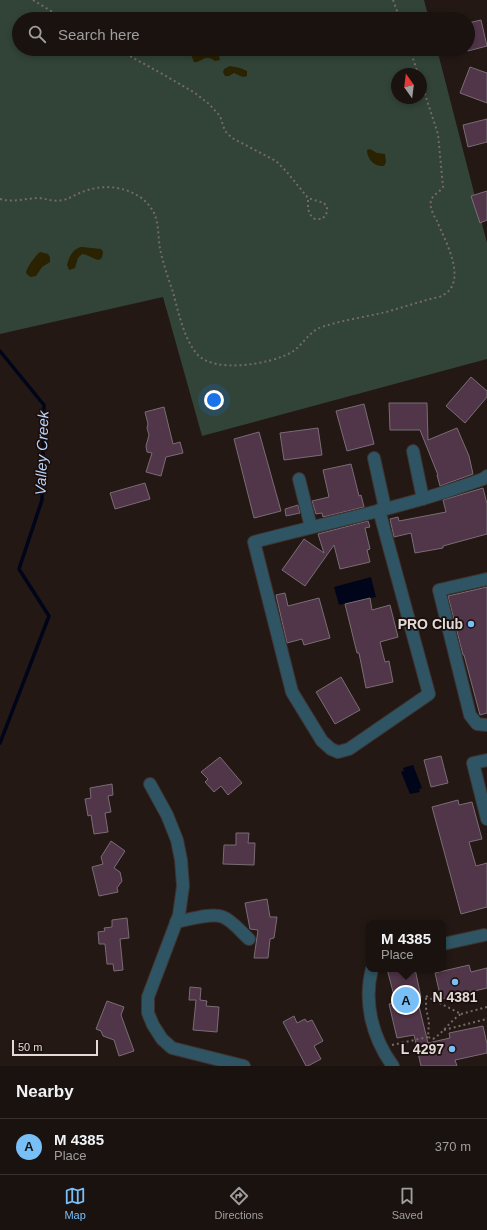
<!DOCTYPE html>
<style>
body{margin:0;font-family:Arial,sans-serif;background:#27201d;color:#f1f3f6}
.compass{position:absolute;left:391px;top:68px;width:36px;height:36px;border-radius:50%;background:#1a120f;box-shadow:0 2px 6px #0003;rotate:346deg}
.scale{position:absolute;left:12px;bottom:10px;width:86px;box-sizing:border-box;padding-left:4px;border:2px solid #e2dbd8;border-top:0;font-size:11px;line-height:14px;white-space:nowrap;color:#e2dbd8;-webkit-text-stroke:3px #1a0f0c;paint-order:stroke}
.you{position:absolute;left:214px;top:400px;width:14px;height:14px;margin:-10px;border:3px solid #fff;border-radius:50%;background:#1a73e8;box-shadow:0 0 0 6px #1a73e833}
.badge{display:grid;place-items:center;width:26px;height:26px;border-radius:50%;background:#78bff7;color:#111;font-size:13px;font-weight:700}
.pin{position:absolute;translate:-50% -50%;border:2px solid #fff;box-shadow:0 1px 4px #0006}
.popup{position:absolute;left:366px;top:920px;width:80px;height:52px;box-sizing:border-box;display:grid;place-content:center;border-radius:8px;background:#1a120f;filter:drop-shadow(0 1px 3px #0005);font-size:13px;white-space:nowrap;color:#9f9e9e}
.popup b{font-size:15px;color:#f1f3f6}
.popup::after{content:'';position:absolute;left:50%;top:100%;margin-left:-8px;border:8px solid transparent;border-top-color:#1a120f}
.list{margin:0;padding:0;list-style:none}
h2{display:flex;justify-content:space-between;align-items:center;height:52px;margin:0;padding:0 16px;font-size:17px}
h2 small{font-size:13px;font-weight:400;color:#9f9e9e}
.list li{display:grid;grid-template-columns:26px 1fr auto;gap:12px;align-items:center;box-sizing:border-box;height:56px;padding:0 16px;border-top:1px solid #38322f}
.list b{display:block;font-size:15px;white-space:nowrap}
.list p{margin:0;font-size:13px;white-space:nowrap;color:#9f9e9e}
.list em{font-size:13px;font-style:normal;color:#9f9e9e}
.icon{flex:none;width:22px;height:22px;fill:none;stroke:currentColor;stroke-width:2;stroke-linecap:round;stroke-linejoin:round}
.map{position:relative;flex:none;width:487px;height:1066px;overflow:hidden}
.search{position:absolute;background:#1a120f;box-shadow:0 2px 6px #0003;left:12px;right:12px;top:12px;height:44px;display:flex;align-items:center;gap:10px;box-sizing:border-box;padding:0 14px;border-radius:22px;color:#9f9e9e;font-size:15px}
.sheet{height:108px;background:#1a120f}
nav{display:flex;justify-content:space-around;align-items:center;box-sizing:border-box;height:56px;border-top:1px solid #38322f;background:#1a120f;font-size:11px;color:#9f9e9e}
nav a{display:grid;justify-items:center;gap:2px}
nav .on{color:#78bff7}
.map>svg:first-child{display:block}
.green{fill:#324337;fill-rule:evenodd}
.sand{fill:#2a2201}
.water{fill:#00051a}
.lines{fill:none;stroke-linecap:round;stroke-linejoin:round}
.stream{stroke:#00051a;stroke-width:3.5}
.building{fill:#513548;stroke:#796d75}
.minor-casing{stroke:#3e332f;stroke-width:14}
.path{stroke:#746a67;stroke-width:2;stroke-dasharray:2 3;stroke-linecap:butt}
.minor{stroke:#2f5463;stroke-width:12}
.poi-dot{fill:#78bff7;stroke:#1a0f0c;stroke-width:1.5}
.labels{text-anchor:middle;stroke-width:3.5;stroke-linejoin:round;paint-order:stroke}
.poi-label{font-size:14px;font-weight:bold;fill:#e2dbd8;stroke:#1a0f0c;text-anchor:end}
.water-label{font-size:15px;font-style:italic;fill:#bad3fc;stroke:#1a0f0c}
</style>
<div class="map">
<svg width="487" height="1066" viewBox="0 0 487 1066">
<rect width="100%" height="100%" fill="#231814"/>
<path class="green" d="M0,0H424L429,19H19V49H437L487,243V359L202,436L163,297L0,334ZM397,74H421V98H397Z"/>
<g class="sand">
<path d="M191,49C202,49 212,48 219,56L220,60L215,61C205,53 203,62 194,62L190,52Z"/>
<path d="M230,66L240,68L247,71V76L243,77L234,73L229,76H225L223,72L224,69Z"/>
<path d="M370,149L377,153L385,154L386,162L384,166C374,167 367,159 367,150Z"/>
<path d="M82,247L101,249L103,252C102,268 90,254 82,254L78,258L75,268L69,270L67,265C69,257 73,248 82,247Z"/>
<path d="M40,252L48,254L50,257V262L42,267L36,276L30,277L26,273C26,268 36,255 40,252Z"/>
</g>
<g class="water">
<path d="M371,577L376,597L339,605L334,587Z"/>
<path d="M413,765L422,788L419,789L420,792L410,794L401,772L404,771L403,768Z"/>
</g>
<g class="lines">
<path class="stream" d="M0,351L44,405L42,500L19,569L49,616L0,743"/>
</g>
<g class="building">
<path d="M481,20L487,46L468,51V23Z"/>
<path d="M470,67L487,73V103L460,93Z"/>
<path d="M487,119V142L468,147L463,125Z"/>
<path d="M487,191V220L480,223L471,196Z"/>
<path d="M471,377L487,391V397L465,423L446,406Z"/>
<path d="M389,403H427L428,440L457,428L469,456L473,474L440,486L437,475H438L420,430H390Z"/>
<path d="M364,404L374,444L347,451L336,411Z"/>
<path d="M164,407L173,444L180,442L183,453L166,457L161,476L146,472L152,453L147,452L146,446L149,435L147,428L148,424L145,412Z"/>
<path d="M318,428L322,455L284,460L280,433Z"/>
<path d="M259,432L281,511L254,518L234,439Z"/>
<path d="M351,464L359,496L361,495L364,507L323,517L322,513L316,514L312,501L329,497L323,470Z"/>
<path d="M145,483L150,499L115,509L110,493Z"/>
<path d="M483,488L487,504V534L443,546V548L415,553L411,533L394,537L390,519L398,517L399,521L446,512L443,500Z"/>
<path d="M298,505L300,513L286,516L285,509Z"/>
<path d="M368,521L370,527L365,528L370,549L367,550L370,562L340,569L334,545L305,586L282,570L304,539L324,553L318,534Z"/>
<path d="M487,587V713L480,715L464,655H463L448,596Z"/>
<path d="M285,593L288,606L319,598L330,638L304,645L302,639L287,643L276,595Z"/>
<path d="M370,598L372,610L390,605L398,637L380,642L385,662L389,661L393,682L366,688L359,653H357L345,604Z"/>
<path d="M341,677L360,710L335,724L316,692Z"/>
<path d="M441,756L448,783L431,787L424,760Z"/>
<path d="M220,757L242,783L228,795L221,786L214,792L205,782L208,779L201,772Z"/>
<path d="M112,784L113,795L108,796L111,812L105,813L108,832L94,834L91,815L88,816L85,799L91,798L90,788Z"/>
<path d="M458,800L459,805L472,802L482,839L469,842L476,866L487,863V907L461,914L432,807Z"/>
<path d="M236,833H249L248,843H255L254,865L223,864L224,845H236Z"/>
<path d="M111,841L125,851L114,868L120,872L122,881L117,888L118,892L99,896L92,867L103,864L101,857Z"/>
<path d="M267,899L270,917H277L274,938L270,939L268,958H254L258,930L250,929L245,903Z"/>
<path d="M127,918L129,938L120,939L123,970L114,971L113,964H107L105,944H99L98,932L105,931L104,928L112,927V920Z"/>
<path d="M469,965L471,972L487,968V988L441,999L435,973Z"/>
<path d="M387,969H415L421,997L417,998L428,1043L450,1038L449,1033L483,1026L487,1044V1053L455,1060L457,1066H421L414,1035L397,1038L389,1004L396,1003Z"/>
<path d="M190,987L201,988L200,1000L207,1001L206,1006L219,1007L217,1032L193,1030L196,1000H189Z"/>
<path d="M107,1001L124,1007L121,1015L134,1051L119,1056L114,1040L103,1036L101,1031L96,1029Z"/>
<path d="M294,1016L297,1023L305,1019L307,1022L312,1020L323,1041L314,1046L321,1059L308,1066H306L283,1022Z"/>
</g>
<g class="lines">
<g class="minor-casing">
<g id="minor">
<path d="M413,451L423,499"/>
<path d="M374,458L385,508"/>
<path d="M299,479L311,527"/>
<path d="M379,510L429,694L349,749L338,752L331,749L322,741L292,692L254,542C310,527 367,515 422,499C443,493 463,486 483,479L487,476"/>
<path d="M487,579L439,590L470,715L477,724L487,725"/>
<path d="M487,760L473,763L487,819"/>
<path d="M150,784L167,815L177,840L181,860L183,886L179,915L148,997V1013L153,1025L162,1039L172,1048L244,1066"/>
<path d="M176,922C188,920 212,912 223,917C233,921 241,932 249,939"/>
<path d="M443,944L484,935"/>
<path d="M372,969C363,1003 373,1039 393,1066"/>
</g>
</g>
<g class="path">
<path d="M33,0L64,19"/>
<path d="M393,0L400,19"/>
<path d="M117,49L166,76L195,93L209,104L220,116L225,131L232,138L276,161L286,171L308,198L324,203L327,207V211L326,215L322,219H315C307,214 308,207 308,198"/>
<path d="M410,49L418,74"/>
<path d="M0,199C13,203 26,198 39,198C47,199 54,202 63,200C69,199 74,195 80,193C98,185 117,185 135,194C143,198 150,205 154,213C159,224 158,237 160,249C163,263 168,278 173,292C178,311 184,339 197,354C214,374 272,364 292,352C303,345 309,331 322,327C343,320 365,317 386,312C404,307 421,301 439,297C471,285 445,241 437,221C434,216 429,207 431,201C432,195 440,192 443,187L438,134L421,82"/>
<path d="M426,996L461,1014C450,1021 444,1032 433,1039L428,1037L429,1022L426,1008Z"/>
<path d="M461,1014L487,1007"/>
<path d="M444,1030L487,1019"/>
<path d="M392,1045L428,1037"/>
</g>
<use href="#minor" class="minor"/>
</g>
<g class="poi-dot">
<circle cx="471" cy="624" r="4"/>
<circle cx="455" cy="982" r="4"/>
<circle cx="452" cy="1049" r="4"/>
</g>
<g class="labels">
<g class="poi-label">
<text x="463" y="629">PRO Club</text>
<text x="455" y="1002" text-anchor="middle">N 4381</text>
<text x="444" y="1054">L 4297</text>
</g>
<g class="water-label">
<text transform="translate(42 453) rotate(-88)" y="5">Valley Creek</text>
</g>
</g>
</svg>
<svg class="compass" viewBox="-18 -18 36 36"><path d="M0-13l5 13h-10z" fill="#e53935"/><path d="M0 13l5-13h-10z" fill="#9f9e9e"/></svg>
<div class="scale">50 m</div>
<div class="you"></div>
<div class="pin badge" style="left:406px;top:1000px">A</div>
<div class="popup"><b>M 4385</b>Place</div>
<div class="search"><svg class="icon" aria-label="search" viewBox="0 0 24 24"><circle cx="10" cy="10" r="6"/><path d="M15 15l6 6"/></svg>Search here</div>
</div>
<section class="sheet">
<h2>Nearby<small></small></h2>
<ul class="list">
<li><span class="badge">A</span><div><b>M 4385</b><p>Place</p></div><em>370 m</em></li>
</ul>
</section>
<nav>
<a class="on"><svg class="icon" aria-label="map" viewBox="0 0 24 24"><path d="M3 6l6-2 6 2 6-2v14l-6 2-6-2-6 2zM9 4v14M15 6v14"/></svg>Map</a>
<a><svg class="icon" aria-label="directions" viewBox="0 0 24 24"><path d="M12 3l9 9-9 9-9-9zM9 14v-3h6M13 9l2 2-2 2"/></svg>Directions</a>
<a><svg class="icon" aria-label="saved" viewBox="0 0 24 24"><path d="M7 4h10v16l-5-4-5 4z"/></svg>Saved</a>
</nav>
